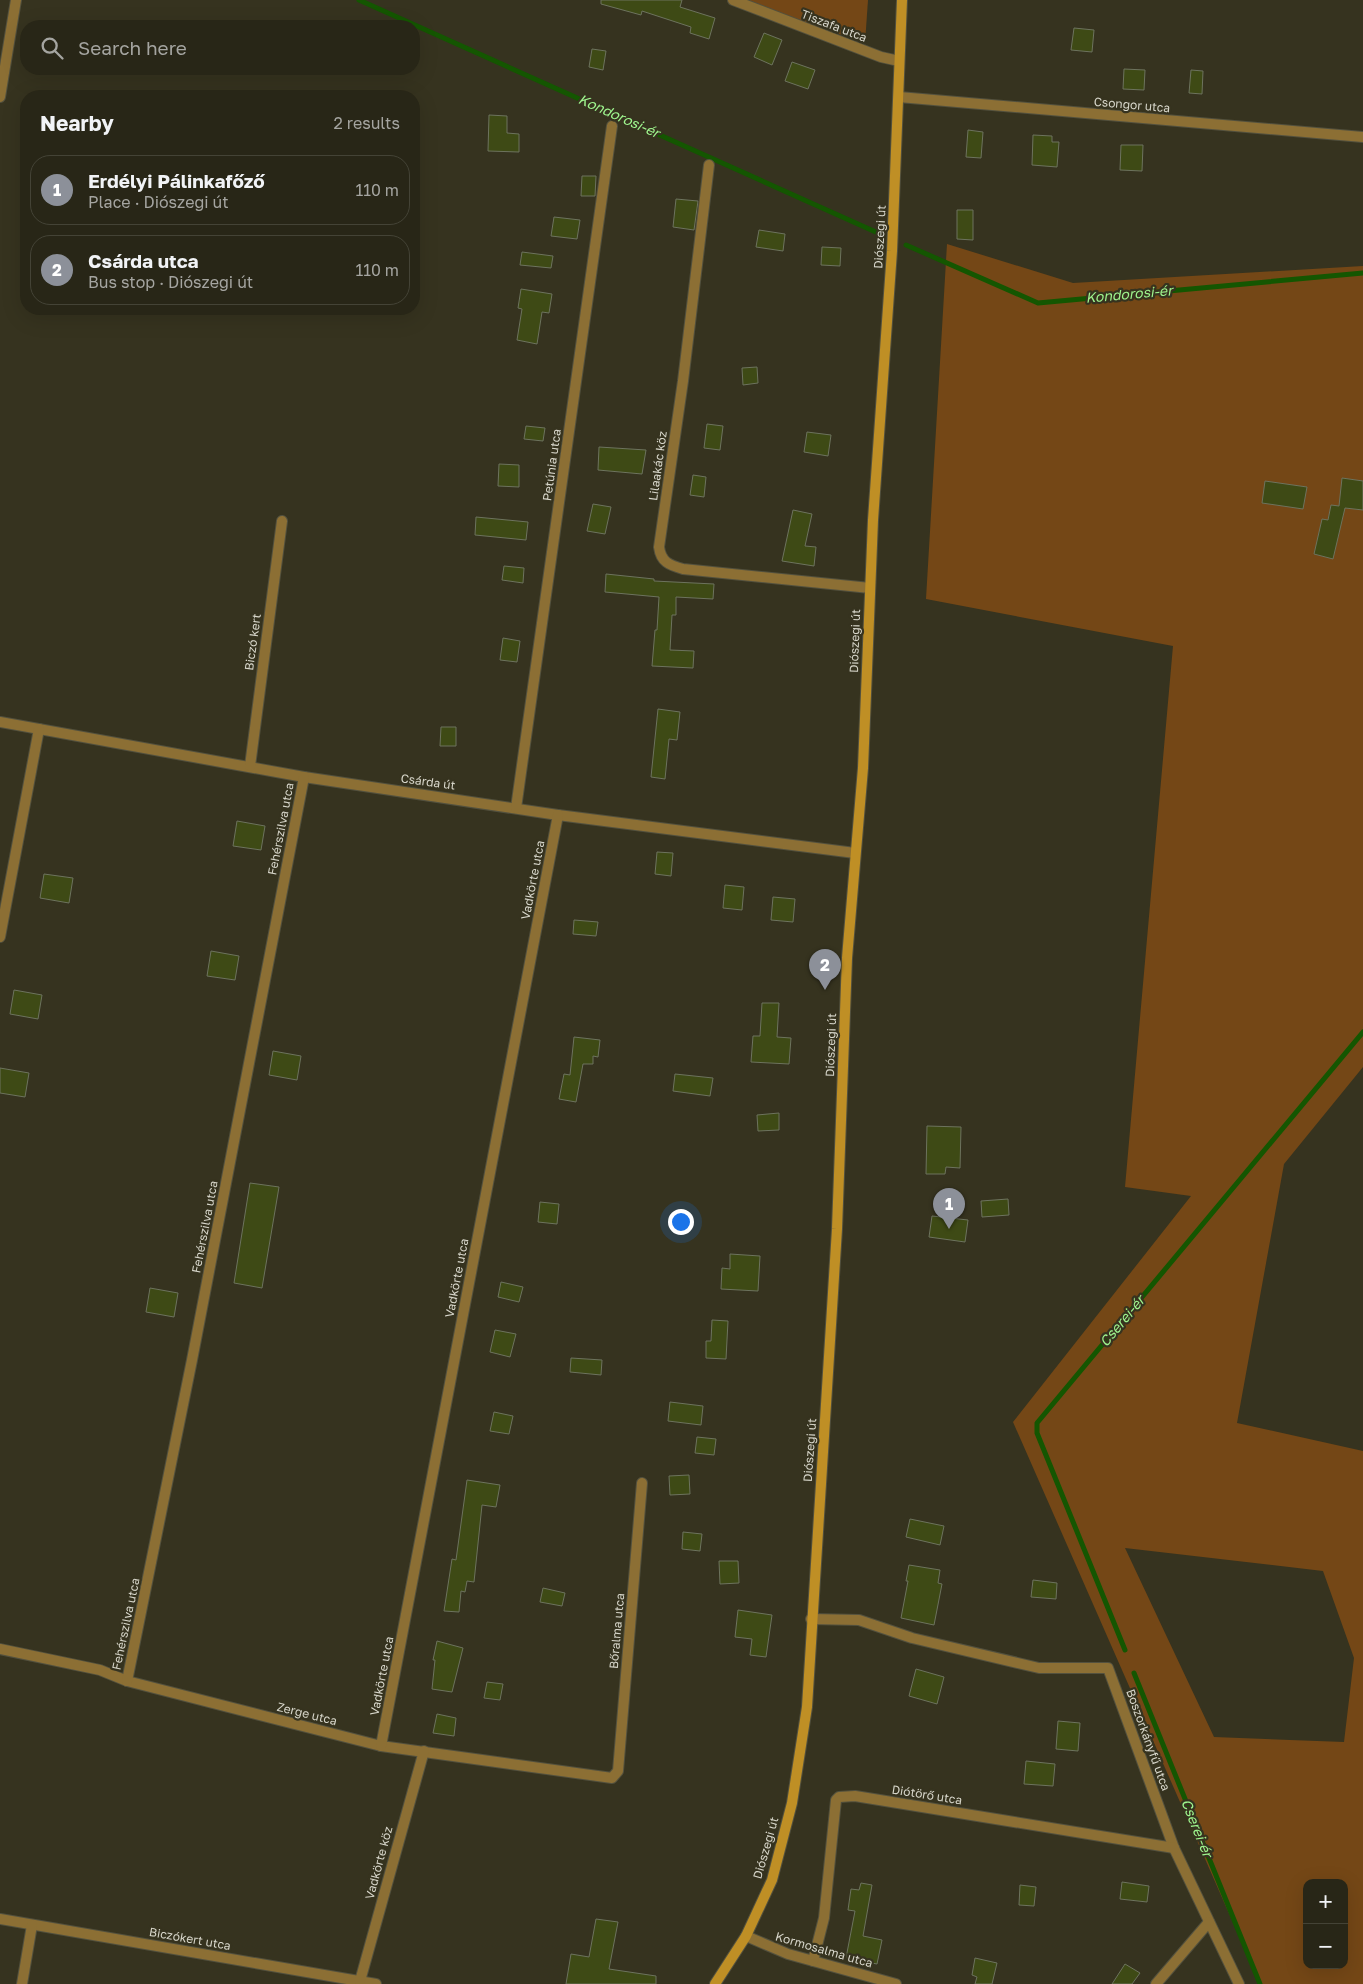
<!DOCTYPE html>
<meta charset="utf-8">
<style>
body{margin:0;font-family:"Golos Text",sans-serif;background:#302e20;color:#f1f3f6}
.controls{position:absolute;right:15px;bottom:15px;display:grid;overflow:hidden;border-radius:10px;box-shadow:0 5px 20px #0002}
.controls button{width:45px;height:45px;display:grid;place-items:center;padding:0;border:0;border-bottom:1px solid #444336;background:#282617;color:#f1f3f6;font:25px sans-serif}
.you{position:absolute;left:680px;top:1221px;width:18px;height:18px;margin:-12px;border:4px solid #fff;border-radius:50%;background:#1a73e8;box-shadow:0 0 0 8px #1a73e833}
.badge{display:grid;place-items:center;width:32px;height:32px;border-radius:50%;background:#8c9099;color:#fff;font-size:16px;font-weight:700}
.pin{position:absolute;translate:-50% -41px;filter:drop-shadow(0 1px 2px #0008)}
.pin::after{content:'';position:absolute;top:26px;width:18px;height:15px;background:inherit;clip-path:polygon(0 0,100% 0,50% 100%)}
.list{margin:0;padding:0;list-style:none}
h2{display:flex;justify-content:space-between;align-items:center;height:65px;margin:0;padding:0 20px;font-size:21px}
h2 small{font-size:16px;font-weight:400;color:#a5a5a1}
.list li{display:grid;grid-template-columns:32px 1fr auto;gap:15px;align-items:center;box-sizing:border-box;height:70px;margin:0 10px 10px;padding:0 10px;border:1px solid #444336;border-radius:20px}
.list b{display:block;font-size:19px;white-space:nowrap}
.list p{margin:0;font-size:16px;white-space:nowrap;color:#a5a5a1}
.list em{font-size:16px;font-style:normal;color:#a5a5a1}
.icon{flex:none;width:28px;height:28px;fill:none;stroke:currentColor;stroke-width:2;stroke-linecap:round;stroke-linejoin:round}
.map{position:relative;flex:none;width:1363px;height:1984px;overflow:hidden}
.search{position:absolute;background:#282617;box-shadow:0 5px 20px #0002;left:20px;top:20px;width:400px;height:55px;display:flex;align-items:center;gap:12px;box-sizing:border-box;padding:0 18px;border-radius:20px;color:#a5a5a1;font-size:19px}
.panel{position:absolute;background:#282617;box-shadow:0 5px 20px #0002;left:20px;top:90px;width:400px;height:225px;border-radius:20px}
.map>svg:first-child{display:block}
.green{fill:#744716;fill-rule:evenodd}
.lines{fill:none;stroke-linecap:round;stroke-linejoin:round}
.stream{stroke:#145601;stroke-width:5}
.building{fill:#3e4a15;stroke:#6d735e}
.minor-casing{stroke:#53513e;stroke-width:12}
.secondary-casing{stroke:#53513e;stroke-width:12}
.minor{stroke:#8c6f34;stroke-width:10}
.secondary{stroke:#bf8f25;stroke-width:10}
.labels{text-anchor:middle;stroke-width:4.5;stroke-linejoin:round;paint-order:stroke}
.street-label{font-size:12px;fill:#d8d7cb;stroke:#36331f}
.water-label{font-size:14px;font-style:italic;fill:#9ff58e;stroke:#36331f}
</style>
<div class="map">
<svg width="1363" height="1984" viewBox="0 0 1363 1984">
<rect width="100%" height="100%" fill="#36331f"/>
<g class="green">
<path d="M743,0H868L865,43Z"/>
<path d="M947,244L1073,283L1363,266V1067L1284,1164L1237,1423L1363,1451V1984H1260L1013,1422L1191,1196L1125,1187L1173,646L926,599ZM1125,1548L1323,1571L1354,1658L1344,1742L1214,1737ZM1307,1883H1344V1965H1307Z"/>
</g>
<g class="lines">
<g class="stream">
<path d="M359,0L878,233"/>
<path d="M906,245L1038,303L1363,273"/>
<path d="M1125,1650L1037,1433V1423L1363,1032"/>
<path d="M1134,1673L1260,1984"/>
</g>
</g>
<g class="building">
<path d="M601,0H682L680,7L715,18L709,39L690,33L691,27L642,11L641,15L601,4Z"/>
<path d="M1074,28L1094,30L1092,52L1071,50Z"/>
<path d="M764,33L782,40L772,65L754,57Z"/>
<path d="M592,49L606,51L603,70L589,67Z"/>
<path d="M792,62L815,70L808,89L785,81Z"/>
<path d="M1124,69L1145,70L1144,90L1123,89Z"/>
<path d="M1191,70L1203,71L1202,94L1189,93Z"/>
<path d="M489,115L507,116V133L519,134V152L488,151Z"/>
<path d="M968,130L983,132L981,158L966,157Z"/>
<path d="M1033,135L1052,136V142H1059L1057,167L1032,165Z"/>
<path d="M1121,145H1143L1142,171L1120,170Z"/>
<path d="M582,176H596L595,196H581Z"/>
<path d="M676,199L698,201L694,230L673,227Z"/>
<path d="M957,210H973V240L957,239Z"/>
<path d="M554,217L580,220L577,239L551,236Z"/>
<path d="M759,230L785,234L783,251L756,247Z"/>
<path d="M822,247L841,248L840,266L821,265Z"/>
<path d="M522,252L553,256L551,268L520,265Z"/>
<path d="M521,289L552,294L549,313L542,312L537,344L517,340L522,309L518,308Z"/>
<path d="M757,367L758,383L743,385L742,368Z"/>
<path d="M707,424L723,426L720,450L704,448Z"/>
<path d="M526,426L545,428L543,441L524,439Z"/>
<path d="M807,432L831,435L828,456L804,452Z"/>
<path d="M599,447L646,450L642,474L598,470Z"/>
<path d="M499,464L519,465V487L498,486Z"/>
<path d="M693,475L706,477L704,497L690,495Z"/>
<path d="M1342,478L1363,481V510L1345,508L1333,559L1314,554L1322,519L1328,520L1331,505L1339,506Z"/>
<path d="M1265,481L1307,487L1303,509L1262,503Z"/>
<path d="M593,504L611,507L605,534L587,531Z"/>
<path d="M793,510L812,514L805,546L816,547L814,566L782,561Z"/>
<path d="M476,517L528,522L526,540L475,535Z"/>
<path d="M504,566L524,568L523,583L502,580Z"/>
<path d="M606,574L654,579V581L714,584L713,599L676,597V615H672L670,650L694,651L693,668L652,666L655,630H657L659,597L605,592Z"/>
<path d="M503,638L520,641L517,662L500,660Z"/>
<path d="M658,709L680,712L677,740L669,739L665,779L651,777Z"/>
<path d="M441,727H456V746H440Z"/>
<path d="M237,821L265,826L261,850L233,846Z"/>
<path d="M657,852L673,853L671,876L655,874Z"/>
<path d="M44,874L73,878L69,903L40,898Z"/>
<path d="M725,885L744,887L742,910L723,908Z"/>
<path d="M773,897L795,899L793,922L771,920Z"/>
<path d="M574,920L598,922L596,936L573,934Z"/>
<path d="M211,951L239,956L235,980L207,976Z"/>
<path d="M14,990L42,995L38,1019L10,1014Z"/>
<path d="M762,1003H779L777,1037L791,1038L789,1064L751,1062L753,1036H760Z"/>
<path d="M574,1037L600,1040L598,1057L593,1056V1064H583L576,1102L559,1099L564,1074L570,1075Z"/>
<path d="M273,1051L301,1056L297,1080L269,1075Z"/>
<path d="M0,1068L29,1073L25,1097L0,1093Z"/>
<path d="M675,1074L713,1078L710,1096L673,1091Z"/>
<path d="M779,1113V1130L758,1131L757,1115Z"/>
<path d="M927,1126L961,1127L960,1168L946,1167L945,1174H926Z"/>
<path d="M250,1183L279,1187L262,1288L234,1283Z"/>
<path d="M1008,1199L1009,1215L982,1217L981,1201Z"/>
<path d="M540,1202L559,1204L557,1224L538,1222Z"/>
<path d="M932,1216L968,1220L965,1242L929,1237Z"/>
<path d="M730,1254L760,1256L758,1291L721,1289L722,1268L730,1269Z"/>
<path d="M501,1282L523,1287L519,1302L498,1297Z"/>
<path d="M150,1288L178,1293L174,1317L146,1312Z"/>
<path d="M712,1320L728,1321L726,1359L706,1358V1341H711Z"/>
<path d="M495,1330L516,1334L510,1357L490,1352Z"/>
<path d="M571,1358L602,1360L601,1375L570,1372Z"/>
<path d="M670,1402L703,1406L701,1425L668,1421Z"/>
<path d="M494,1412L513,1416L509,1434L490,1431Z"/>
<path d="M697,1437L716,1439L714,1455L695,1453Z"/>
<path d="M689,1475L690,1494L670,1495L669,1476Z"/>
<path d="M467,1480L500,1485L496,1507L482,1505L474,1582L467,1581L465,1592L461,1591L459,1612L444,1611L452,1559L456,1560Z"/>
<path d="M910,1519L944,1526L940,1545L906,1537Z"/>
<path d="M683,1532L702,1534L700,1551L682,1549Z"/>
<path d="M719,1561H738L739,1583L720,1584Z"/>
<path d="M909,1565L940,1570L938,1583L942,1584L934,1625L901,1618L908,1581H906Z"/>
<path d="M1033,1580L1057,1583L1056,1599L1031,1597Z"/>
<path d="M543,1588L565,1593L562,1606L540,1602Z"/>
<path d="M738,1610L772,1615L766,1657L750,1655L752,1639L735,1637Z"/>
<path d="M437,1641L463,1648L452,1692L432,1689L435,1660H433Z"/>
<path d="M916,1669L944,1677L937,1704L909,1696Z"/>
<path d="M487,1682L503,1684L500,1700L484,1698Z"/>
<path d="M437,1714L456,1718L454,1736L433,1733Z"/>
<path d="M1058,1721L1080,1723L1078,1751L1056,1749Z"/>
<path d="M1026,1761L1055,1764L1053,1786L1024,1784Z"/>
<path d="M1122,1882L1149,1886L1147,1902L1120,1899Z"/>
<path d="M861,1883L872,1885L863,1936L882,1940L877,1964L846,1958L855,1911L848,1910L851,1889L859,1890Z"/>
<path d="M1020,1885L1036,1887L1034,1906L1019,1905Z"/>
<path d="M596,1919L618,1922L609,1969L656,1976V1984H566L571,1954L589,1957Z"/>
<path d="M975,1958L997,1963L992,1984H975L977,1977L972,1975Z"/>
<path d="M1125,1964L1140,1973L1132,1984H1112Z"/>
</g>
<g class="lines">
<g class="minor-casing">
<g id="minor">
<path d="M733,0L881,57L899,61"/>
<path d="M0,97L16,0"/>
<path d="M899,97L1363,137"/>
<path d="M709,165L683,381L659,547C661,562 669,565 683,569L870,588"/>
<path d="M0,722L304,777L558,815L855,853"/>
<path d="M250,766L282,521"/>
<path d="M516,808L612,126"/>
<path d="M0,937L39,729"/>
<path d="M811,1619L859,1620L912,1638L1039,1668H1108L1174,1848L1239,1984"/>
<path d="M0,1649L100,1670L127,1681L381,1746L612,1778L618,1771L642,1483"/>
<path d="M127,1681L192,1360L304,777"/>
<path d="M381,1746L558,815"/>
<path d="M0,1919L376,1984"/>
<path d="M746,1936L788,1954L896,1984"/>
<path d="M813,1961L824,1918L836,1800L839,1797L855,1796L1174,1848"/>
<path d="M360,1981L424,1751"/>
<path d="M22,1984L32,1925"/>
<path d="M1156,1984L1209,1922"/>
</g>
</g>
<g class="secondary-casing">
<path id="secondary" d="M715,1984L746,1936L772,1880L792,1803L807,1707L837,1229L847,958L863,768L873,520L892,251L902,0"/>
</g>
<use href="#minor" class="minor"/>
<use href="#secondary" class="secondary"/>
</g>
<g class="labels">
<g class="street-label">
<text transform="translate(834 26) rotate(21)" y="4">Tiszafa utca</text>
<text transform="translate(1132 105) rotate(5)" y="4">Csongor utca</text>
<text transform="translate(880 237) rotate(-87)" y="4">Diószegi út</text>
<text transform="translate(552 465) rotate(-82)" y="4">Petúnia utca</text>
<text transform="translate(658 466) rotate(-82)" y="4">Lilaakác köz</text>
<text transform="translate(855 641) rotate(-88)" y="4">Diószegi út</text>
<text transform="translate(253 642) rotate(-82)" y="4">Biczó kert</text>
<text transform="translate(428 782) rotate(8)" y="4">Csárda út</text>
<text transform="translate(281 829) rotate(-79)" y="4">Fehérszilva utca</text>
<text transform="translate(533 880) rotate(-79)" y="4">Vadkörte utca</text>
<text transform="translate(831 1045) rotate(-88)" y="4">Diószegi út</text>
<text transform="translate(205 1227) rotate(-79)" y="4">Fehérszilva utca</text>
<text transform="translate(457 1278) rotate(-79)" y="4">Vadkörte utca</text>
<text transform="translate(810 1450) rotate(-86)" y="4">Diószegi út</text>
<text transform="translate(126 1624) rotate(-78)" y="4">Fehérszilva utca</text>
<text transform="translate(617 1631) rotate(-85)" y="4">Bőralma utca</text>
<text transform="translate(382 1676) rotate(-79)" y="4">Vadkörte utca</text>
<text transform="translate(307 1714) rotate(14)" y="4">Zerge utca</text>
<text transform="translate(1148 1740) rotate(70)" y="4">Boszorkányfű utca</text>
<text transform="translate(927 1795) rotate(9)" y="4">Diótörő utca</text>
<text transform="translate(766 1848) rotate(-74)" y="4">Diószegi út</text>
<text transform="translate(379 1863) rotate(-75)" y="4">Vadkörte köz</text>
<text transform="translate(190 1939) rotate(10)" y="4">Biczókert utca</text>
<text transform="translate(824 1950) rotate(16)" y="4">Kormosalma utca</text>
</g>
<g class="water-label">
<text transform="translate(619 116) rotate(24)" y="5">Kondorosi-ér</text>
<text transform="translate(1129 294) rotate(-5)" y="5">Kondorosi-ér</text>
<text transform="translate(1122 1321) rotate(-50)" y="5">Cserei-ér</text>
<text transform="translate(1197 1828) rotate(68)" y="5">Cserei-ér</text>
</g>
</g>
</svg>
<div class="controls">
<button>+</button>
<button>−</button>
</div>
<div class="you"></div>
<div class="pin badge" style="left:949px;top:1229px">1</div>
<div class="pin badge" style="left:825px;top:990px">2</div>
<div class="search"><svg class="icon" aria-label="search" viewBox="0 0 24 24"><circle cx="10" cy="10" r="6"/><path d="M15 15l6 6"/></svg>Search here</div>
<section class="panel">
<h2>Nearby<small>2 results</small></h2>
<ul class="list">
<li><span class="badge">1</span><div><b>Erdélyi Pálinkafőző</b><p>Place · Diószegi út</p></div><em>110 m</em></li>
<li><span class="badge">2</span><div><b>Csárda utca</b><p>Bus stop · Diószegi út</p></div><em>110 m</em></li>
</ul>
</section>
</div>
